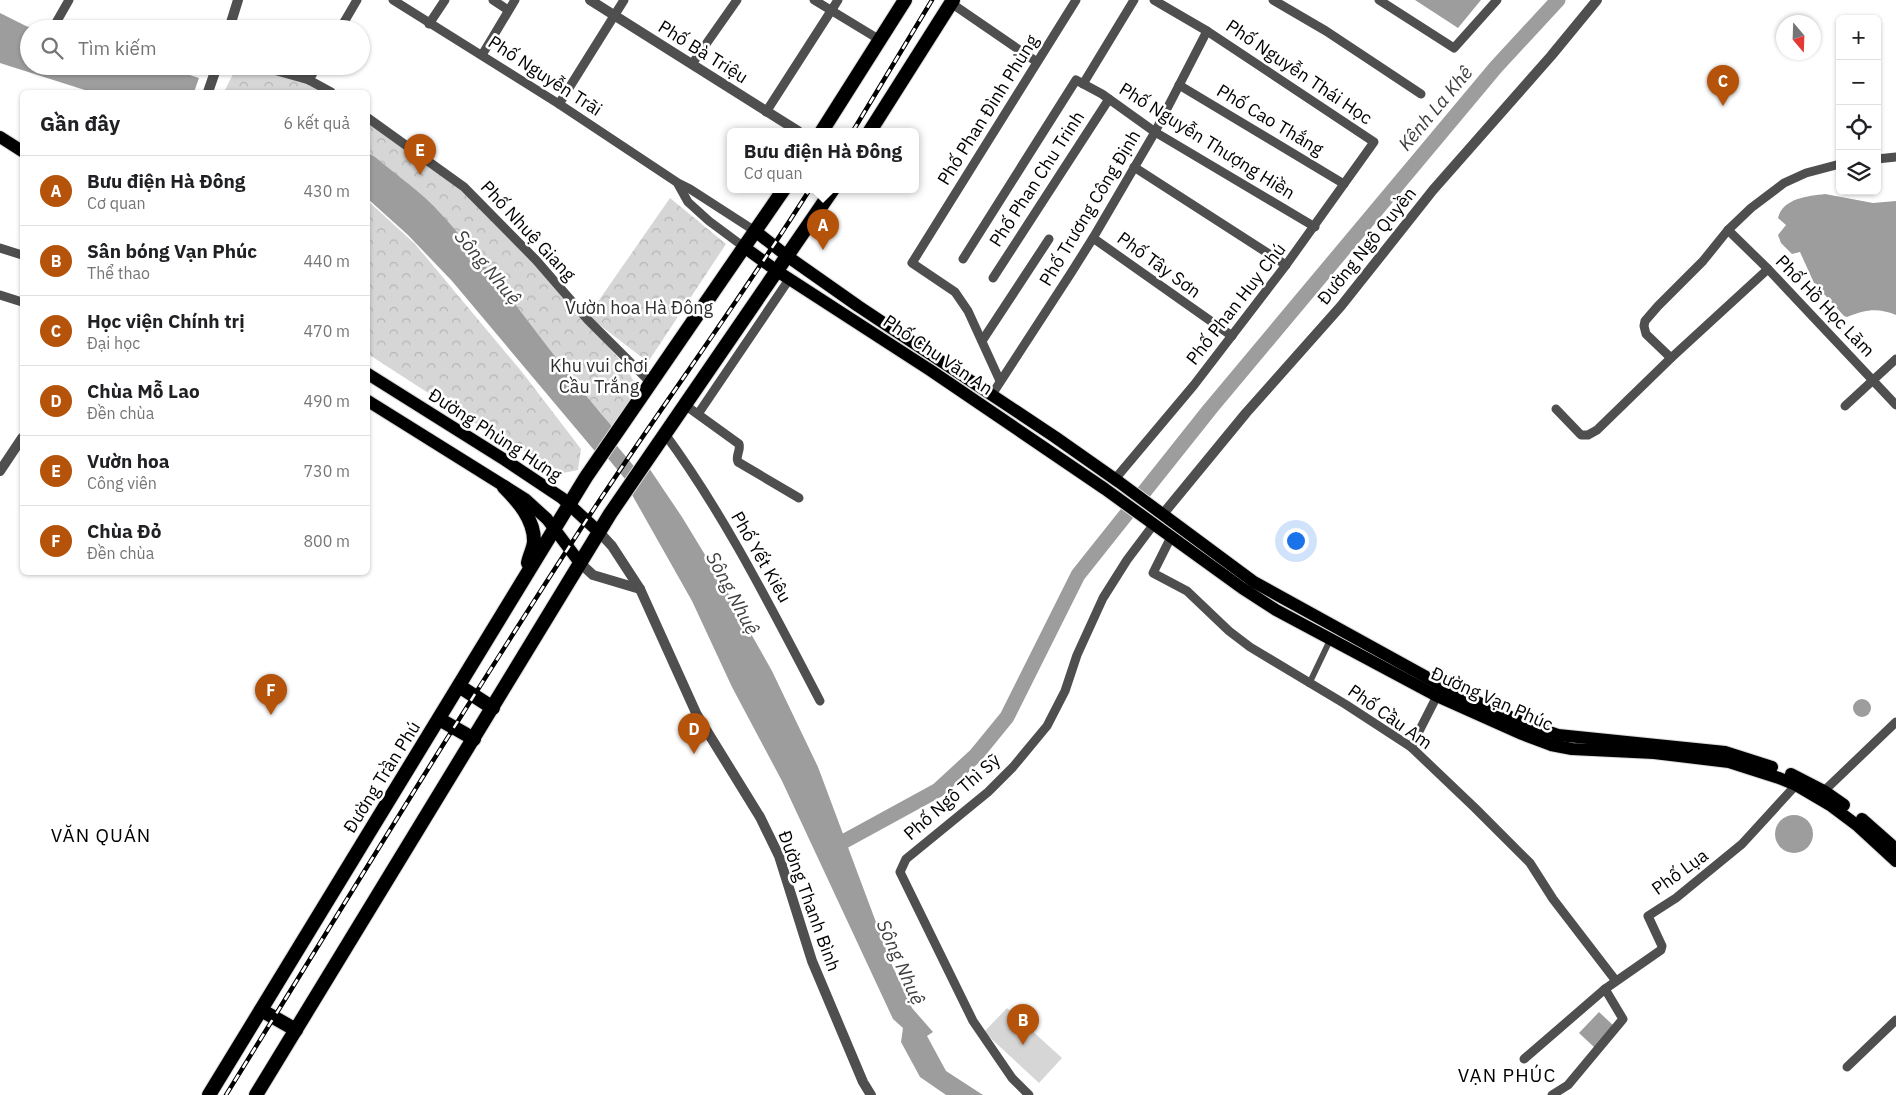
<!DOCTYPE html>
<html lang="vi">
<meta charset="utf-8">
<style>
body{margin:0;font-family:"IBM Plex Sans",sans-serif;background:#f2f2f2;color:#202124}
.controls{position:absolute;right:15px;top:15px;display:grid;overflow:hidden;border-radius:8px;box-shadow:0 1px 4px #0004}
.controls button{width:45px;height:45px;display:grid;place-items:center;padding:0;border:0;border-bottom:1px solid #e0e0e0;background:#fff;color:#202124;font:25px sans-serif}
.compass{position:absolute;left:1776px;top:15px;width:45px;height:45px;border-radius:50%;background:#fff;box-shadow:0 1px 4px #0004;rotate:161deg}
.you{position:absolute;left:1295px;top:540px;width:18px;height:18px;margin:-12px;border:4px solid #fff;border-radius:50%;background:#1a73e8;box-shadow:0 0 0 8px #1a73e833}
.badge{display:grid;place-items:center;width:32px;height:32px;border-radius:50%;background:#b45309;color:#fff;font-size:16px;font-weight:700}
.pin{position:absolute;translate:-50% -41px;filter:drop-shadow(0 1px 2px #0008)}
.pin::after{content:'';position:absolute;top:26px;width:18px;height:15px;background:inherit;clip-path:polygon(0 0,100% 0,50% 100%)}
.popup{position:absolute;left:727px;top:128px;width:192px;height:65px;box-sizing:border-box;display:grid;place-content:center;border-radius:8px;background:#fff;filter:drop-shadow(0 1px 4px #0005);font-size:16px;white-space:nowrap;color:#757577}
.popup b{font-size:19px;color:#202124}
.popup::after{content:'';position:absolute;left:50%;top:100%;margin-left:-10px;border:10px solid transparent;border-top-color:#fff}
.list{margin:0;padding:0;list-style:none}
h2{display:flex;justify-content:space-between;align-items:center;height:65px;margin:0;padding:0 20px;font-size:21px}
h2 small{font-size:16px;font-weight:400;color:#757577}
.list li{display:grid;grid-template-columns:32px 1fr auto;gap:15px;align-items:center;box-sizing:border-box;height:70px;padding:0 20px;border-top:1px solid #e0e0e0}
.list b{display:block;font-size:19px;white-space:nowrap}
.list p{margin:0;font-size:16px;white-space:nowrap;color:#757577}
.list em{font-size:16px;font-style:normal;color:#757577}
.icon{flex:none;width:28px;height:28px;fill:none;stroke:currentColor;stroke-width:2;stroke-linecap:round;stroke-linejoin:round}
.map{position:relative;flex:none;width:1896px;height:1095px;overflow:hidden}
.search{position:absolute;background:#fff;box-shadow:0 1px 4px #0004;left:20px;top:20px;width:350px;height:55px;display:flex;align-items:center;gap:12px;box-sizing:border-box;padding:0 18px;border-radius:28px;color:#757577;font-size:19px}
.panel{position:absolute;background:#fff;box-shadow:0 1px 4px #0004;left:20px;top:90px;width:350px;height:485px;border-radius:8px}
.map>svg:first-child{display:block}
.grass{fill:#d6d6d6}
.park{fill:url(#park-crowns)}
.water{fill:#9d9d9d}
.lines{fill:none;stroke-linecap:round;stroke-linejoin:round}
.river{stroke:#9d9d9d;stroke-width:15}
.primary-casing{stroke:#dbdbdb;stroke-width:14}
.trunk-casing{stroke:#dbdbdb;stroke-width:16}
.pedestrian{stroke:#4f4f4f;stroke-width:6}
.minor{stroke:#4f4f4f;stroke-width:9}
.tertiary{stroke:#4f4f4f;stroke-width:10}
.primary{stroke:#000;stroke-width:12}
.trunk{stroke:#000;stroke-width:14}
.rail-casing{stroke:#000;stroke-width:4.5}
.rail{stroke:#fff;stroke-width:2.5;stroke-dasharray:8;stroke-linecap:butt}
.labels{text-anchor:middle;stroke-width:5;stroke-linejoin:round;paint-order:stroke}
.street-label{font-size:18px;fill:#000;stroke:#fff}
.park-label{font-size:18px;fill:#2d2d2d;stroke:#fff}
.water-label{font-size:19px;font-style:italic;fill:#3e3e3e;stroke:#fff}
.neighbourhood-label{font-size:19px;letter-spacing:1px;fill:#000;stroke:#fff}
</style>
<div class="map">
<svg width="1896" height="1095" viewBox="0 0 1896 1095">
<defs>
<pattern id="park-crowns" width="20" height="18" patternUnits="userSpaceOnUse" patternTransform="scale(1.25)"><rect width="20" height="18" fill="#d6d6d6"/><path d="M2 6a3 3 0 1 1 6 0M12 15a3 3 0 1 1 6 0" fill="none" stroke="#b6b6b6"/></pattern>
</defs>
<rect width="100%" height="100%" fill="#fff"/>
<path class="grass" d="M1007,1008L1062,1058L1039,1083L984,1032Z"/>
<g class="park">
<path d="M261,68L307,82L328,92H233L225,90L234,72Z"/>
<path d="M368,120L463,188L535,261L626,367C629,373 635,382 636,389C636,403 623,422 610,426L579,393L467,245L423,197L368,154Z"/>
<path d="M670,198L726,244L648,362L588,316Z"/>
<path d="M368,201L415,244L522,372L581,449L578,470L563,473L473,422L368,354Z"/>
</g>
<g class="water">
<path d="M1415,0H1481L1458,28Z"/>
<path d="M0,13L26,26L36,29H29V66H162L199,78L194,92H91L3,64L0,63Z"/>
<path d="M368,153L375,157C396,175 423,193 441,214C504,283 554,361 616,431L599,456L452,281L408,235L368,199Z"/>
<path d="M1825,194L1873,203L1896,201V315C1877,307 1865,310 1847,317L1844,316L1814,283L1800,252L1792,254L1781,243L1778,235L1786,225L1778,218C1783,198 1808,196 1825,194Z"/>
<path d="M649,468L682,517L724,586L772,671L818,767L892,965L912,1008L933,1032L927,1036L946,1071L983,1095H946L920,1077L901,1042L903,1028L893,1019L782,781L732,687L692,601L631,493Z"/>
<circle cx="1862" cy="708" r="9"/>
<circle cx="1794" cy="834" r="19"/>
<path d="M1599,1012L1615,1027L1595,1048L1579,1033Z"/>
</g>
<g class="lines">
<g class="river">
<path d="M600,437L643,489"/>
<path d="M830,849L938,790L976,755L1007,717L1078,575L1210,409L1496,67L1558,0"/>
</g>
<g class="primary-casing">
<g id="primary">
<path d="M0,137L22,151"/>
<path d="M755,231L787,256L858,306L1055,437L1119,482L1254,582L1448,689L1528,725L1558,735L1725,752L1772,767"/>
<path d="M744,247L777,271L930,370L1105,489L1242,588L1276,610L1437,696L1522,734L1551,745L1572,749L1654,753L1729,762L1779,778L1796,785L1830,805L1858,826L1896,861"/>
<path d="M368,374L505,460L562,498L599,532"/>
<path d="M368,401L525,499L547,519L580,563"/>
<path d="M1791,774L1824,791L1844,805"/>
<path d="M1862,819L1896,849"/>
</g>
</g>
<g class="trunk-casing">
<g id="trunk">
<path d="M822,131L905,0"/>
<path d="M870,131L953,0"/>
<path d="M504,487C518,501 534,519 534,541C534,548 529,556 528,563"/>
<path d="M459,686L493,708"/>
<path d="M439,719L474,739"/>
<path d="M261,1010L296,1030"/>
<path d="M209,1095L586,477L784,189"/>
<path d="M256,1095L610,514L833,189"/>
</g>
</g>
<path class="pedestrian" d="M1309,684L1331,638"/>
<g class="minor">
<path d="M393,0L559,104L678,183L690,189L755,231"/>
<path d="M493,0L508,10"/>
<path d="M814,0L880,40"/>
<path d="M1273,0L1326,31L1421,94"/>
<path d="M1379,0L1454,48L1497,0"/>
<path d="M951,3L1037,62"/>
<path d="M429,24L445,0"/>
<path d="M55,29L53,28L69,0"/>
<path d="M340,29L357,0"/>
<path d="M482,55L515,0"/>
<path d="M692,64L737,0"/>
<path d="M254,66L263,67L309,80L331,92"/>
<path d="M309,80L317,66"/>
<path d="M1083,84L1134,0"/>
<path d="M1179,85L1344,184"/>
<path d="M559,104L624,0"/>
<path d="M766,112L838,0"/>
<path d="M368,118L464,187L536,260L588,320L651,383"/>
<path d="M1877,159L1896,157"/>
<path d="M1134,167L1286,265"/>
<path d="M678,184L688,202L709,221L744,247"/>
<path d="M1728,230L1768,269L1896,405"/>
<path d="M1093,238L1232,336"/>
<path d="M0,248L22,255"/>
<path d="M963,259L1076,80L1102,94L1155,132L1315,227"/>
<path d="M993,278L1109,99"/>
<path d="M0,295L22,302"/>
<path d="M982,341L1049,239"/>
<path d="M1671,358L1646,334L1644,326L1645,321L1658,306L1703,261L1728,230L1751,208L1784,183L1806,173L1840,164"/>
<path d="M1000,381L968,311L955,292L912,263L1076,0"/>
<path d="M991,396L1071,273L1093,238L1155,132L1207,31"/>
<path d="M685,405L739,444C741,451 735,456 738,462L799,498"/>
<path d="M1845,406L1896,359"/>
<path d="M1556,409L1581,435H1588L1597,430L1671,358L1768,269"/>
<path d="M698,414L790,278"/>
<path d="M665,434C726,517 772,610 820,701"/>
<path d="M1115,479L1194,385L1286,265L1374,142L1207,31L1154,0"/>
<path d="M1171,537L1153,573L1187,591L1229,631L1250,647L1345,704L1411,747L1475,808L1530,863L1553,899L1616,981"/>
<path d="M1411,747L1437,696"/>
<path d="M1824,791L1896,722"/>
<path d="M1524,1059L1605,989"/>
<path d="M1847,1067L1896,1020"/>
<path d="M1029,1095L1012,1078L973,1021L900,872L906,859L988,792L1013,767L1047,726L1065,691L1077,655L1103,598L1127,560L1154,524"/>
<path d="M1552,1095L1568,1085L1623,1019L1605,989L1661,950L1662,946L1648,916L1676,898L1742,844L1796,785"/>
</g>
<g class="tertiary">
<path d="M590,0L798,131"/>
<path d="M229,29L238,0"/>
<path d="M208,92L217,66"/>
<path d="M0,471L22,438"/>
<path d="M1163,514L1246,413L1341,306L1433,190L1551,56L1597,0"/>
<path d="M599,532L612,546L640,589L697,715L760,817L779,856L812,961L863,1082L871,1095"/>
<path d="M580,563L593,575L640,589"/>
</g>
<use href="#primary" class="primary"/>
<use href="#trunk" class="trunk"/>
<g class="rail-casing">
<g id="rail">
<path d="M853,131L932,0"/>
<path d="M226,1095C343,906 459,716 580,530C655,415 737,305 810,189"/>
</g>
</g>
<use href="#rail" class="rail"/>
</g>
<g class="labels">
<g class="street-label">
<text transform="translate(703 52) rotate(32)" y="6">Phố Bà Triệu</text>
<text transform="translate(1299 72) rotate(34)" y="6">Phố Nguyễn Thái Học</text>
<text transform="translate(545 76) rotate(33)" y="6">Phố Nguyễn Trãi</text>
<text transform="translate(988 110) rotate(-58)" y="6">Phố Phan Đình Phùng</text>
<text transform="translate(1270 120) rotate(31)" y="6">Phố Cao Thắng</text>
<text transform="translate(1207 141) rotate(32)" y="6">Phố Nguyễn Thượng Hiền</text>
<text transform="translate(1037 179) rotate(-57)" y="6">Phố Phan Chu Trinh</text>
<text transform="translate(1090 208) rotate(-59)" y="6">Phố Trương Công Định</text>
<text transform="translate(528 231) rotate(47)" y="6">Phố Nhuệ Giang</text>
<text transform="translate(1367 246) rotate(-51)" y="6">Đường Ngô Quyền</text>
<text transform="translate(1159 265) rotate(36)" y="6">Phố Tây Sơn</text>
<text transform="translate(1236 304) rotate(-52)" y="6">Phố Phan Huy Chú</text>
<text transform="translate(1825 306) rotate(46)" y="6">Phố Hồ Học Lãm</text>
<text transform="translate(938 355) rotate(34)" y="6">Phố Chu Văn An</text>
<text transform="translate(495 435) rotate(33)" y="6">Đường Phùng Hưng</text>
<text transform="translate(761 557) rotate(60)" y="6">Phố Yết Kiêu</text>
<text transform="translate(1492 699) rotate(24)" y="6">Đường Vạn Phúc</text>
<text transform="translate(1390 717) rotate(35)" y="6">Phố Cầu Am</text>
<text transform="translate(382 777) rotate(-58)" y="6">Đường Trần Phú</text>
<text transform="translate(952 797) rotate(-41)" y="6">Phố Ngô Thì Sỹ</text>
<text transform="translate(1680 872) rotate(-36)" y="6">Phố Lụa</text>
<text transform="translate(809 901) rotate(70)" y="6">Đường Thanh Bình</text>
</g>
<g class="park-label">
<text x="639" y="314">Vườn hoa Hà Đông</text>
<text x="599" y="372">Khu vui chơi<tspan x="599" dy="21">Cầu Trắng</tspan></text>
</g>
<g class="water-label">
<text transform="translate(1435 108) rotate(-50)" y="7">Kênh La Khê</text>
<text transform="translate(488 267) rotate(50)" y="7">Sông Nhuệ</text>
<text transform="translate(733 593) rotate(62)" y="7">Sông Nhuệ</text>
<text transform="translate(901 962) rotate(66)" y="7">Sông Nhuệ</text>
</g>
<g class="neighbourhood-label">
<text x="101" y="842">VĂN QUÁN</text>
<text x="1507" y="1082">VẠN PHÚC</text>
</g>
</g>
</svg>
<div class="controls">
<button>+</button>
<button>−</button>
<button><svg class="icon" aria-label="locate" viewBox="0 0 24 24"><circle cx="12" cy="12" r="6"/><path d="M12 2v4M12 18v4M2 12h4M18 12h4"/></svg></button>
<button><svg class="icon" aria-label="layers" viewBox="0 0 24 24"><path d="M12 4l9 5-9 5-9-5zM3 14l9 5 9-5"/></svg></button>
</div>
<svg class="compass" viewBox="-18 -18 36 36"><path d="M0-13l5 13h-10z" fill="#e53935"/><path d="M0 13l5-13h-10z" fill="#757577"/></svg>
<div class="you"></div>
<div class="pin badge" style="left:823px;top:250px">A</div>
<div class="popup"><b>Bưu điện Hà Đông</b>Cơ quan</div>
<div class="pin badge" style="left:1023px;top:1045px">B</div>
<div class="pin badge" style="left:1723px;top:106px">C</div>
<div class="pin badge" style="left:694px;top:754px">D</div>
<div class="pin badge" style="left:420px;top:175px">E</div>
<div class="pin badge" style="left:271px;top:715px">F</div>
<div class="search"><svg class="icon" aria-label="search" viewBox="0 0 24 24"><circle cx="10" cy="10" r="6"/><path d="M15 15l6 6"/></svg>Tìm kiếm</div>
<section class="panel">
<h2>Gần đây<small>6 kết quả</small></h2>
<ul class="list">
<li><span class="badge">A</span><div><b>Bưu điện Hà Đông</b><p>Cơ quan</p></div><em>430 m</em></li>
<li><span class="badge">B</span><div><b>Sân bóng Vạn Phúc</b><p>Thể thao</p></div><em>440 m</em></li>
<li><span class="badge">C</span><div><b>Học viện Chính trị</b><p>Đại học</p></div><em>470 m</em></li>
<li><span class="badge">D</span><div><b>Chùa Mỗ Lao</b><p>Đền chùa</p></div><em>490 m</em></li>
<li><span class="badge">E</span><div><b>Vườn hoa</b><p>Công viên</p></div><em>730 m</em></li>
<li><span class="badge">F</span><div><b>Chùa Đỏ</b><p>Đền chùa</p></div><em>800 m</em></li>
</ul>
</section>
</div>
